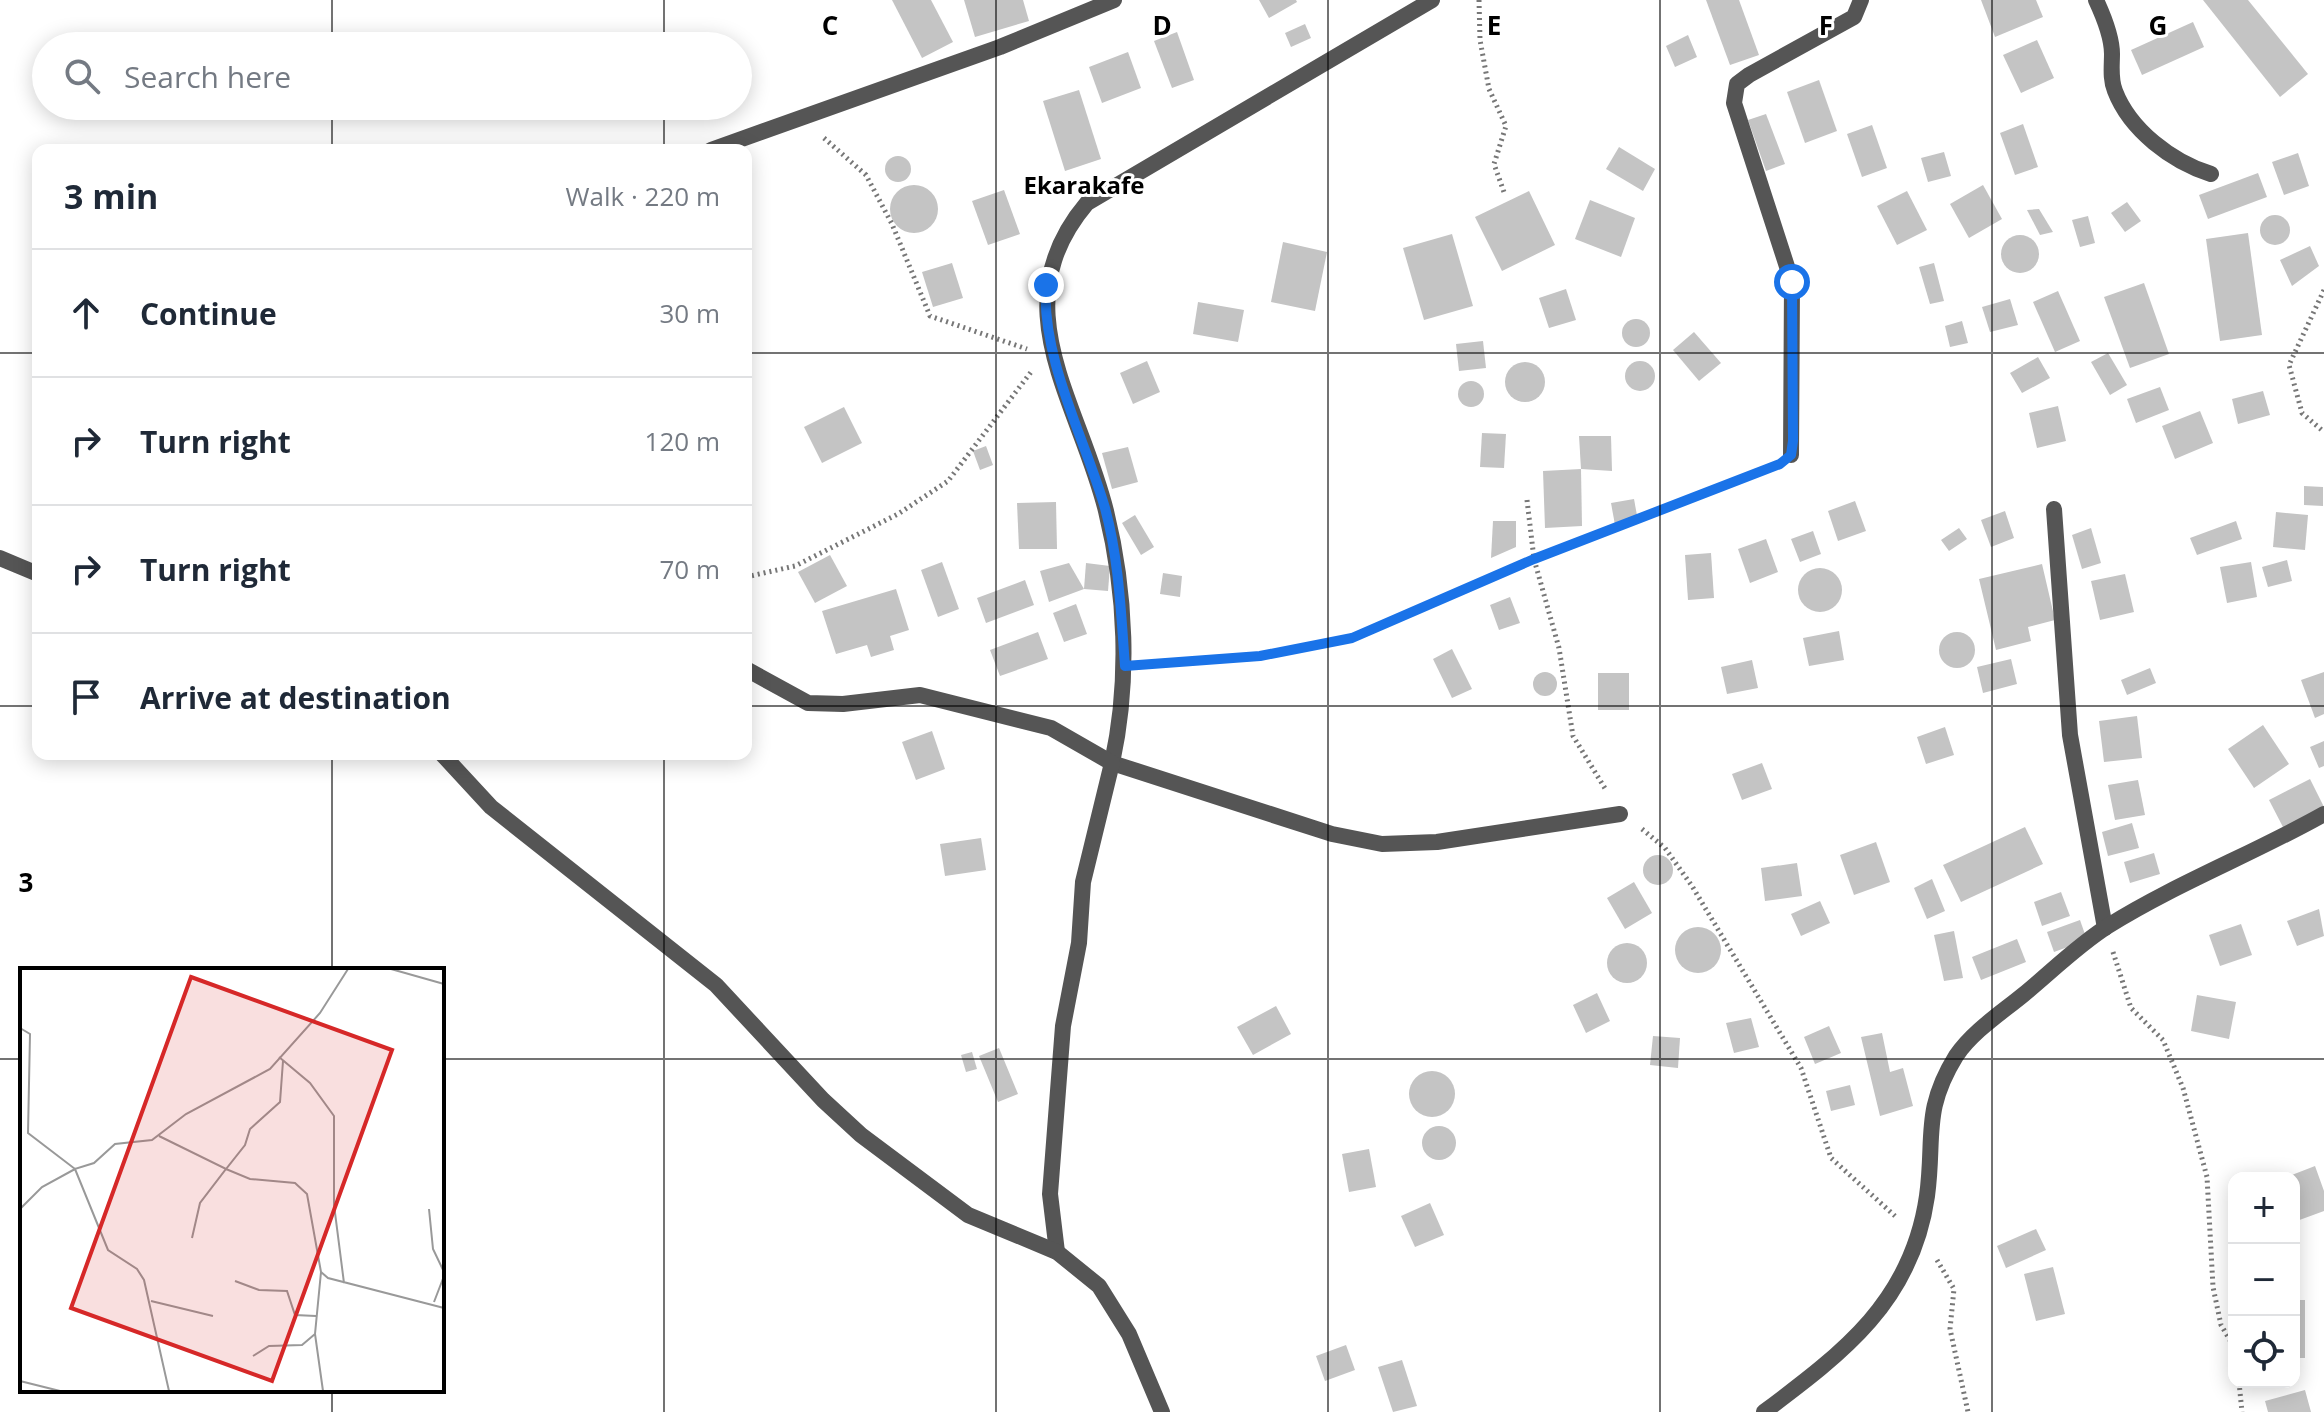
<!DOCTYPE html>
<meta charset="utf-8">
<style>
body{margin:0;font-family:"Open Sans",sans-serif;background:#f6f6f7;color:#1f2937}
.controls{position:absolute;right:24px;bottom:24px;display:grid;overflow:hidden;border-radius:16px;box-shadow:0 4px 20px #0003}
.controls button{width:72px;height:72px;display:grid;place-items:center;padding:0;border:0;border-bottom:2px solid #e0e1e3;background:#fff;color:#1f2937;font:40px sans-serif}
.stop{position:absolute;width:24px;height:24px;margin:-18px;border:6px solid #1a73e8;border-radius:50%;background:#fff}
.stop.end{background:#1a73e8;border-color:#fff;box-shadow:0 2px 8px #0008}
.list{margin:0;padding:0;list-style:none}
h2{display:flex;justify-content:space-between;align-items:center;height:104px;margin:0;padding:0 32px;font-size:34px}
h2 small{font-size:26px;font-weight:400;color:#747a83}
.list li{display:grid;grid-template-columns:52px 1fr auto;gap:24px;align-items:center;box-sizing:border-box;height:128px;padding:0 32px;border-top:2px solid #e0e1e3}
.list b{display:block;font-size:30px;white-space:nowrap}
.list em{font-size:26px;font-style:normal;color:#747a83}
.icon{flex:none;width:44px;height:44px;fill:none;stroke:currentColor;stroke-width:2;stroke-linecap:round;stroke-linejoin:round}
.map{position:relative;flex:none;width:2324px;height:1412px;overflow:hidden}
.search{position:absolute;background:#fff;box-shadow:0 4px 20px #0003;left:32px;top:32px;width:720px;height:88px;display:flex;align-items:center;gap:20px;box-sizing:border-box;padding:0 28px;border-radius:44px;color:#747a83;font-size:30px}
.panel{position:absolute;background:#fff;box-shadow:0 4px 20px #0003;left:32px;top:144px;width:720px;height:616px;border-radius:16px}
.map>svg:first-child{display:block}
.building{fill:#c4c4c4}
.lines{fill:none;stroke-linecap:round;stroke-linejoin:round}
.path{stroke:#777;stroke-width:5;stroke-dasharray:2 4;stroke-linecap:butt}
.street{stroke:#555;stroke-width:16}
.route{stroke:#1a73e8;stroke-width:10}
.grid{fill:none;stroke:#000;stroke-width:2;stroke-opacity:0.55}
.labels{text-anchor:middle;stroke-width:6;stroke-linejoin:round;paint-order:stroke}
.quarter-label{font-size:24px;font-weight:bold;fill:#000;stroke:#fff}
.inset-road{fill:none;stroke:#999;stroke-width:2}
.view{fill:#d62828;fill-opacity:0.15;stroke:#d62828;stroke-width:4}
.inset-edge{fill:none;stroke:#000;stroke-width:4}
.grid-label{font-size:26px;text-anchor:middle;font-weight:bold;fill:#000;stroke:#fff;stroke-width:6;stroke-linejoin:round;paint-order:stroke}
</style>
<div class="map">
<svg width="2324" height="1412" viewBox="0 0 2324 1412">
<rect width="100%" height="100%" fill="#fff"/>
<g class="building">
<path d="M892,0H931L953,42L922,58Z"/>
<path d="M964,0H1023L1029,21L975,37Z"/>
<path d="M1259,0H1296L1297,2L1269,18Z"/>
<path d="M1706,0H1739L1759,55L1730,65Z"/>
<path d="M1981,0H2036L2043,17L1995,37Z"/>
<path d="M2203,0H2248L2308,74L2280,97Z"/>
<path d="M2193,22L2204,47L2142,75L2131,50Z"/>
<path d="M1305,24L1311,38L1291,47L1285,33Z"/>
<path d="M1177,32L1194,80L1172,88L1154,41Z"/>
<path d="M1688,35L1697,57L1675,67L1666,46Z"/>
<path d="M2037,40L2054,78L2021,93L2003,55Z"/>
<path d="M1128,52L1141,88L1102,103L1089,67Z"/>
<path d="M1819,80L1837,131L1805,143L1787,92Z"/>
<path d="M1079,90L1101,159L1065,171L1043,101Z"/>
<path d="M1766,114L1785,164L1766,171L1748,120Z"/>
<path d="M2023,124L2038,167L2015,175L2000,133Z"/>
<path d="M1872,125L1887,168L1862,177L1847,134Z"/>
<path d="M1619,147L1655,169L1643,191L1606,169Z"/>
<path d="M1944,152L1951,176L1928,182L1921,158Z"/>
<path d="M2298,153L2309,186L2284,195L2272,162Z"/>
<circle cx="898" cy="169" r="13"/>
<path d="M2258,173L2267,197L2208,219L2199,195Z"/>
<path d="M1983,185L2002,219L1969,238L1950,204Z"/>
<circle cx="914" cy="209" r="24"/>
<path d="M1004,190L1020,234L988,245L972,201Z"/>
<path d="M1529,191L1555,245L1502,271L1475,217Z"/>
<path d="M1907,191L1927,230L1897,245L1877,206Z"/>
<path d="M1590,200L1635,218L1621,257L1575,239Z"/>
<path d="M2127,202L2141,221L2125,232L2111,213Z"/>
<path d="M2039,209L2053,232L2040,235L2027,210Z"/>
<circle cx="2275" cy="230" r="15"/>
<path d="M2088,216L2095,243L2080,247L2072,220Z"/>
<path d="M2248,233L2262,335L2220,341L2206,239Z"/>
<path d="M1452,234L1473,306L1424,320L1403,248Z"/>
<circle cx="2020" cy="254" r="19"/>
<path d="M1283,242L1327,252L1315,311L1271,302Z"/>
<path d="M2310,246L2319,266L2292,286L2280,260Z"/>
<path d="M952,263L963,298L933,307L922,272Z"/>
<path d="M1934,263L1944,301L1930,304L1919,267Z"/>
<path d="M2144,283L2169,354L2130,368L2104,297Z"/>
<path d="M1566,289L1576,320L1549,328L1539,298Z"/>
<path d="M2058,291L2080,341L2055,352L2033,302Z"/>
<path d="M2010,299L2018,325L1990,332L1982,307Z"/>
<path d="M1198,302L1244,310L1238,342L1193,334Z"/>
<circle cx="1636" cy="333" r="14"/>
<path d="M1962,321L1968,343L1950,347L1945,326Z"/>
<path d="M1694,332L1721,363L1699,381L1673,350Z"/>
<path d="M1483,341L1486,368L1459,371L1456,344Z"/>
<path d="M2108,353L2127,385L2110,395L2091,362Z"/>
<path d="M2038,357L2050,378L2022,393L2010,373Z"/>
<circle cx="1640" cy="376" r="15"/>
<path d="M1147,361L1160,392L1133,404L1120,373Z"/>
<circle cx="1525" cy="382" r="20"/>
<circle cx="1471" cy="394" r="13"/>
<path d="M2160,387L2169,410L2136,423L2127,399Z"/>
<path d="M2263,391L2270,415L2238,424L2232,399Z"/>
<path d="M2058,406L2066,441L2037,448L2029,413Z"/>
<path d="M844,407L862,443L822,463L804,427Z"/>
<path d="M2200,411L2213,443L2175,459L2162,426Z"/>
<path d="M1482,433L1506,434L1504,468L1480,467Z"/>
<path d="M1579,436H1611L1612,471L1581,469Z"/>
<path d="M986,446L993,465L980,470L973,451Z"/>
<path d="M1128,447L1138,482L1112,489L1102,453Z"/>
<path d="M1581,469L1582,526L1545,528L1543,471Z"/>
<path d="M2304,486L2323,487V506L2304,505Z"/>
<path d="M1634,499L1638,521L1615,525L1611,503Z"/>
<path d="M1855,501L1866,531L1838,541L1828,511Z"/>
<path d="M1056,502L1057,549H1019L1017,503Z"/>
<path d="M2005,511L2014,538L1991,547L1981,520Z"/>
<path d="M2276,512L2308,515L2305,550L2273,547Z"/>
<path d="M1135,515L1154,547L1141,555L1122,523Z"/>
<path d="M1493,521H1516V547L1491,558Z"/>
<path d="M2236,521L2242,539L2197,555L2190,538Z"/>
<path d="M1959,528L1967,539L1949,551L1941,540Z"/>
<path d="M2091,528L2101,563L2082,569L2072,535Z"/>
<path d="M1813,531L1821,554L1800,562L1791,539Z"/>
<path d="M1766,539L1778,572L1750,583L1738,549Z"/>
<path d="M1711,553L1714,598L1688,600L1685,555Z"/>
<path d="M830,555L847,586L815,603L798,572Z"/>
<path d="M2287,560L2292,581L2268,587L2262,567Z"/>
<path d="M942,562L959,609L938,617L921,570Z"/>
<path d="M2251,562L2257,597L2227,603L2220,567Z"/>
<path d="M1069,563L1084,589L1049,602L1040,571Z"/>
<path d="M1086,563L1110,566L1108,591L1084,589Z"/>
<path d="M2042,564L2055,620L2028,627L2031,641L1996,650L1979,579Z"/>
<circle cx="1820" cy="590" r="22"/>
<path d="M1163,573L1182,576L1180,597L1160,594Z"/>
<path d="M2125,574L2134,612L2100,620L2091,581Z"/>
<path d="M1025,580L1034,605L986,623L977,598Z"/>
<path d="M896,589L909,630L890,636L894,650L871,657L867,645L836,654L822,611Z"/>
<path d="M1510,597L1520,623L1499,630L1490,605Z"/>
<path d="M1076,604L1087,634L1064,642L1053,613Z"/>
<path d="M1839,631L1844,660L1809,666L1803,638Z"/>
<path d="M1038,632L1048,659L1000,676L990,650Z"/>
<circle cx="1957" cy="650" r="18"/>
<path d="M1452,649L1472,689L1452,698L1433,659Z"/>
<path d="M2011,659L2017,684L1983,693L1977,667Z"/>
<path d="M1752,660L1758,688L1727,694L1721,667Z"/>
<path d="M2150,668L2156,683L2127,695L2121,680Z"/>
<circle cx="1545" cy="684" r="12"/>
<path d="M2324,672V714L2315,718L2301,680Z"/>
<rect x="1598" y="673" width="31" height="37"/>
<path d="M2137,716L2142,758L2104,762L2099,721Z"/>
<path d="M2263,725L2289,764L2254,788L2228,749Z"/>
<path d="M1945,727L1954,755L1926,764L1917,737Z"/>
<path d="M932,731L945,769L916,780L902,742Z"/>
<path d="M2324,741V766L2319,768L2310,747Z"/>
<path d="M1762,763L1772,789L1742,800L1732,774Z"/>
<path d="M2310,779L2324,807L2284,829L2269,800Z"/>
<path d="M2138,780L2145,815L2115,820L2108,785Z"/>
<path d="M2132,823L2139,848L2108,856L2102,832Z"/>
<path d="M2025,827L2043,864L1961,902L1943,865Z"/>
<path d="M981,838L986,870L945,876L940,844Z"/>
<path d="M1876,842L1890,882L1854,895L1840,855Z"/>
<path d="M2154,853L2160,874L2130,883L2124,862Z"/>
<circle cx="1658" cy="870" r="15"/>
<path d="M1797,863L1802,896L1765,901L1761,868Z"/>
<path d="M1932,879L1945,911L1927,919L1914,888Z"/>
<path d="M1634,882L1652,913L1625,929L1607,898Z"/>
<path d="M2061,892L2070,916L2042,926L2034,902Z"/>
<path d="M1820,901L1830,923L1801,936L1791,914Z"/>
<path d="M2319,909L2324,936L2297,946L2287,921Z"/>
<path d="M2080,920L2087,940L2054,952L2047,932Z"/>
<path d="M2241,924L2252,955L2220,966L2209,935Z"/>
<circle cx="1698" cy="950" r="23"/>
<path d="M1954,931L1963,978L1944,981L1934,935Z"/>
<path d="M2017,939L2026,962L1981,980L1972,957Z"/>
<circle cx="1627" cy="963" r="20"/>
<path d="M1597,993L1610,1021L1586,1033L1573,1005Z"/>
<path d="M2197,995L2236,1002L2229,1039L2191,1031Z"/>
<path d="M1276,1006L1291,1034L1253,1055L1237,1027Z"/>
<path d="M1751,1018L1759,1047L1734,1053L1726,1023Z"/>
<path d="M1829,1026L1841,1053L1815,1064L1804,1037Z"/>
<path d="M1882,1033L1890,1072L1903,1068L1913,1106L1880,1116L1861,1037Z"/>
<path d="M1653,1036L1680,1038L1678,1068L1650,1065Z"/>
<path d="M999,1048L1018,1094L998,1102L979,1056Z"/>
<path d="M972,1052L977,1069L966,1072L961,1055Z"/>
<circle cx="1432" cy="1094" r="23"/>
<path d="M1850,1085L1855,1105L1831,1111L1826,1091Z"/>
<circle cx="1439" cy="1143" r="17"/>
<path d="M1369,1149L1376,1187L1349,1192L1342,1154Z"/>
<path d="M2315,1166L2324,1191V1211L2294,1222V1178H2284Z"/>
<path d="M1430,1203L1444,1235L1415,1247L1401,1216Z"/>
<path d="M2036,1229L2046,1250L2006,1268L1997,1246Z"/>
<path d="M2053,1267L2065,1314L2036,1321L2024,1274Z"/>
<rect x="2294" y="1300" width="11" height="58"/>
<path d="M1346,1345L1355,1370L1325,1381L1316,1356Z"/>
<path d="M1402,1360L1417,1406L1393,1412L1378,1367Z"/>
<path d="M2305,1390L2311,1412H2268L2265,1401Z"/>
</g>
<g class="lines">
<g class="path">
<path d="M1479,0L1480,40L1489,89L1506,126L1494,164L1505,195"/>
<path d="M824,138L866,175L892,224L930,316L1027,349"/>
<path d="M2324,290L2289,365L2302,413L2324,432"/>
<path d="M1527,500L1534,559L1559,648L1573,736L1606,790"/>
<path d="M746,577L795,566L898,514L948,481L1031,372"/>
<path d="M1150,664L1260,656L1352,638L1534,559L1768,469"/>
<path d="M1642,829L1665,848L1692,886L1801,1068L1831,1158L1895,1216"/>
<path d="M2113,952L2131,1008L2163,1040L2183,1088L2207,1177L2213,1287L2221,1325L2234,1347"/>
<path d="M1937,1260L1954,1289L1950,1329L1968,1412"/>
<path d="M2239,1382L2242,1412"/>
</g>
<g class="street">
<path d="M1432,0L1087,203C1000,306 1079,401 1106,511C1126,592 1130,681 1112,763L1332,834L1382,844L1437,842L1620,814"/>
<path d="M2096,0C2103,15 2112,37 2112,54C2112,66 2110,79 2115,91C2130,130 2172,162 2211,174"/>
<path d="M711,150L1000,47L1114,0"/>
<path d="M1791,455L1792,282L1734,103L1737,84L1749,75L1854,17L1861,0"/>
<path d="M2054,509L2070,735L2105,928"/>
<path d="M0,558L38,574"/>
<path d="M746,669L808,703L843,704L920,695L1051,728L1112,763L1083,882L1079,943L1063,1026L1050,1194L1057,1252"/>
<path d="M442,754L491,807L716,985L823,1100L861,1135L968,1215L1057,1252L1099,1286L1129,1334L1162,1412"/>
<path d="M1764,1412C1844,1352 1912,1301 1927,1196C1935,1138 1922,1111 1956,1056C1972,1032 2001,1013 2023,995C2051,972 2078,945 2108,926C2177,883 2253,854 2324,814"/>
</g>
</g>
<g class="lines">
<path class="route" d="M1046,285C1041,358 1085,439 1105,508C1119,559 1121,614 1125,666L1260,656L1352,638L1534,559L1780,464L1791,455L1793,441L1792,282"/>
</g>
<path class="grid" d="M332,0V46M664,0V46M996,0V1412M1328,0V1412M1660,0V1412M1992,0V1412M332,106V150M664,106V150M0,353H38M746,353H2324M0,706H38M746,706H2324M332,754V970M664,754V1412M0,1059H22M442,1059H2324M332,1390V1412"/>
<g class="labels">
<g class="quarter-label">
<text x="1084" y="194">Ekarakafe</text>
</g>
</g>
<g transform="translate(20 968)">
<rect width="424" height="424" fill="#fff"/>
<path class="inset-road" d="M371,1L424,16M0,60L10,66L8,165L55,201L74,195L95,176L132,172L166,146L250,101L300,45L328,1M259,89L290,115L314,148V237L324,315M139,168L206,201L225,177L230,161L260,134L263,93M0,241L22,219L55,201L88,282L117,301L124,312L149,423M409,241L413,281L424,304M172,270L180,235L206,201L230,211L275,215L287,226L301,304L308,310L424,340M301,304L295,366L303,423M215,313L239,322L267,323L275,347L296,348M131,333L193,348M414,334L424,308M233,388L249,378L282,377L295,366M0,413L40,423"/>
<path class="view" d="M171,9L372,82L252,413L51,340Z"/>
<rect width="424" height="424" class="inset-edge"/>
</g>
<g class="grid-label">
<text x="830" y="35">C</text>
<text x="1162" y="35">D</text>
<text x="1494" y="35">E</text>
<text x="1826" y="35">F</text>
<text x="2158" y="35">G</text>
<text x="26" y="892">3</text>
</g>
</svg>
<div class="controls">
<button>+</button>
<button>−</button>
<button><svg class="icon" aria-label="locate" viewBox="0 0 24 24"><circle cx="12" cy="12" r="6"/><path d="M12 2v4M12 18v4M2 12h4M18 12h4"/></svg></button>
</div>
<div class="stop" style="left:1792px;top:282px"></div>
<div class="stop end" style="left:1046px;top:285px"></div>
<div class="search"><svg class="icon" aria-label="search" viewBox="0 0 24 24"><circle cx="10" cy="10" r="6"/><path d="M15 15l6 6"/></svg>Search here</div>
<section class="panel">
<h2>3 min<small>Walk · 220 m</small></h2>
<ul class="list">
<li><svg class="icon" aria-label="ahead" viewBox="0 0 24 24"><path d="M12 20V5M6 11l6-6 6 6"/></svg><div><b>Continue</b></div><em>30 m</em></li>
<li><svg class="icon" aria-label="right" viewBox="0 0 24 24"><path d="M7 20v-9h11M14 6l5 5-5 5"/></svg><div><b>Turn right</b></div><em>120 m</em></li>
<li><svg class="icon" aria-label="right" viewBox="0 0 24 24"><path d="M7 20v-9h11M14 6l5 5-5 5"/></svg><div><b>Turn right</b></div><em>70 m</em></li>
<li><svg class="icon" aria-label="arrive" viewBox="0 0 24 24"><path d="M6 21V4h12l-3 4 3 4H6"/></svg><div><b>Arrive at destination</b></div></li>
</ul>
</section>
</div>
